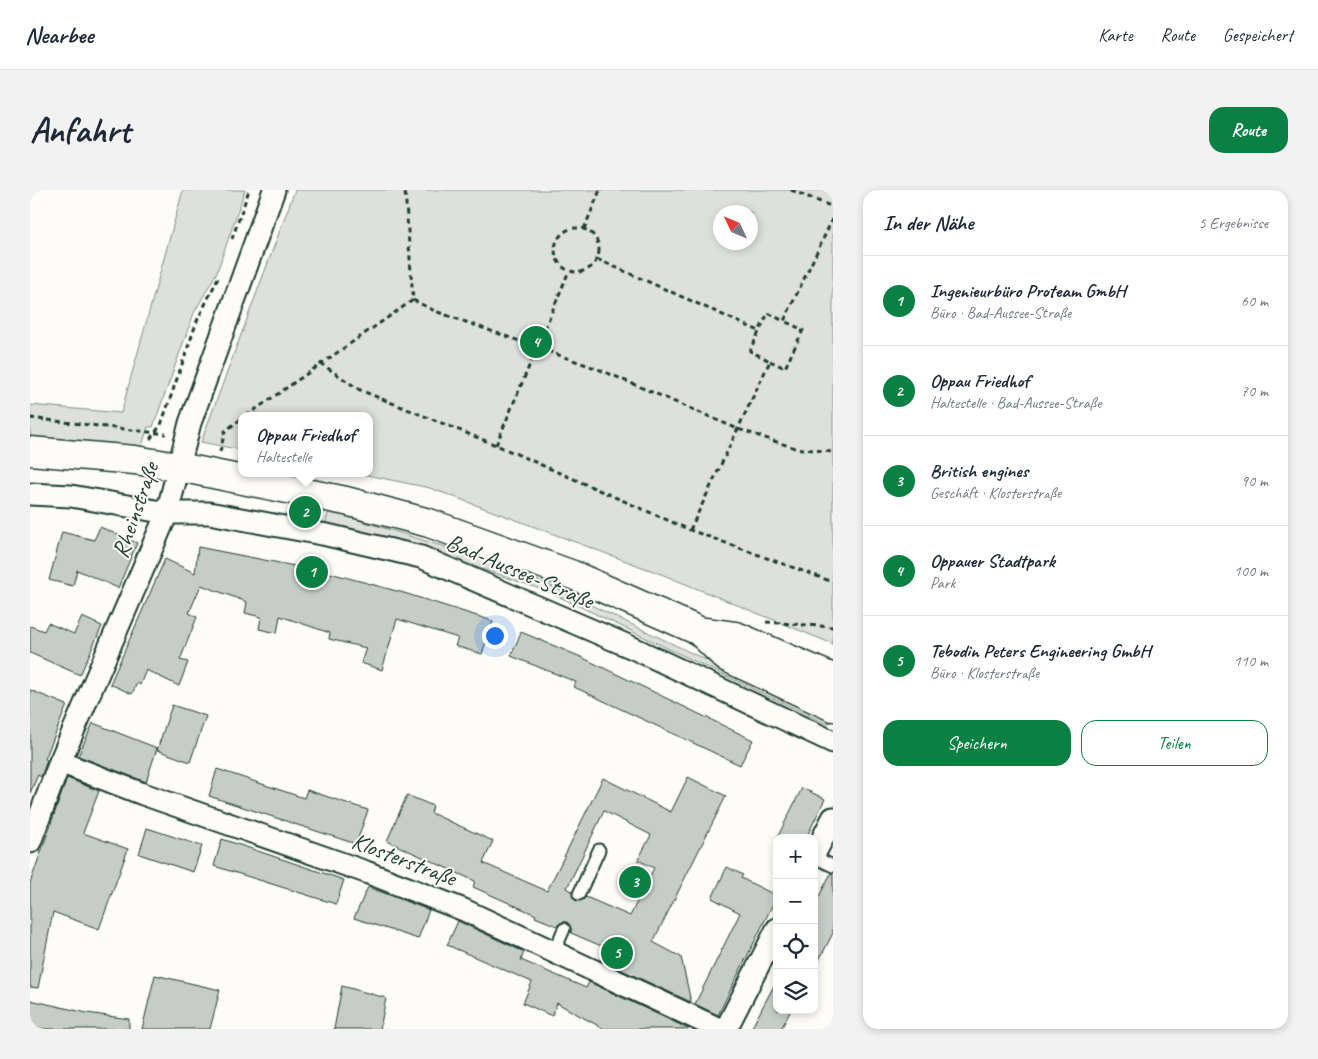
<!DOCTYPE html>
<html lang="de">
<meta charset="utf-8">
<style>
body{margin:0;font-family:Caveat,sans-serif;background:#f2f2f3;color:#1f2937}
.controls{position:absolute;right:15px;bottom:15px;display:grid;overflow:hidden;border-radius:10px;box-shadow:0 2px 8px #0003}
.controls button{width:45px;height:45px;display:grid;place-items:center;padding:0;border:0;border-bottom:1px solid #e0e1e3;background:#fff;color:#1f2937;font:25px sans-serif}
.compass{position:absolute;left:683px;top:15px;width:45px;height:45px;border-radius:50%;background:#fff;box-shadow:0 2px 8px #0003;rotate:314deg}
.you{position:absolute;left:464px;top:445px;width:18px;height:18px;margin:-12px;border:4px solid #fff;border-radius:50%;background:#1a73e8;box-shadow:0 0 0 8px #1a73e833}
.badge{display:grid;place-items:center;width:32px;height:32px;border-radius:50%;background:#0b8043;color:#fff;font-size:16px;font-weight:700}
.pin{position:absolute;translate:-50% -50%;border:2px solid #fff;box-shadow:0 1px 5px #0006}
.popup{position:absolute;left:208px;top:222px;width:135px;height:65px;box-sizing:border-box;display:grid;place-content:center;border-radius:10px;background:#fff;filter:drop-shadow(0 1px 4px #0005);font-size:16px;white-space:nowrap;color:#747a83}
.popup b{font-size:19px;color:#1f2937}
.popup::after{content:'';position:absolute;left:50%;top:100%;margin-left:-10px;border:10px solid transparent;border-top-color:#fff}
.list{margin:0;padding:0;list-style:none}
h2{display:flex;justify-content:space-between;align-items:center;height:65px;margin:0;padding:0 20px;font-size:21px}
h2 small{font-size:16px;font-weight:400;color:#747a83}
.list li{display:grid;grid-template-columns:32px 1fr auto;gap:15px;align-items:center;box-sizing:border-box;height:90px;padding:0 20px;border-top:1px solid #e0e1e3}
.list b{display:block;font-size:19px;white-space:nowrap}
.list p{margin:0;font-size:16px;white-space:nowrap;color:#747a83}
.list em{font-size:16px;font-style:normal;color:#747a83}
.actions{display:flex;gap:10px;padding:15px 20px}
.actions a{flex:1;padding:11px 0;border:1px solid #0b8043;border-radius:15px;text-align:center;font-size:18px;color:#0b8043}
.actions .main{background:#0b8043;color:#fff}
.icon{flex:none;width:28px;height:28px;fill:none;stroke:currentColor;stroke-width:2;stroke-linecap:round;stroke-linejoin:round}
.map{position:relative;flex:none;width:803px;height:839px;overflow:hidden;border-radius:15px}
header{display:flex;align-items:center;gap:30px;box-sizing:border-box;height:70px;padding:0 25px;background:#fff;border-bottom:1px solid #e0e1e3}
header strong{font-size:24px}
nav{display:flex;gap:28px;margin-inline-start:auto;font-size:18px}
.intro{display:flex;align-items:center;justify-content:space-between;box-sizing:border-box;height:120px;padding:0 30px}
h1{margin:0;font-size:35px}
.button{padding:12px 22px;border-radius:15px;background:#0b8043;color:#fff;font-size:18px;font-weight:700}
main{display:flex;gap:30px;padding:0 30px}
aside{flex:1;background:#fff;border-radius:15px;box-shadow:0 2px 8px #0003}
.map>svg:first-child{display:block}
.green{fill:#dde0db;stroke:#7e8e88;fill-rule:evenodd}
.building{fill:#c6cdc7;stroke:#1f3d34;fill-rule:evenodd}
.lines{fill:none;stroke-linecap:round;stroke-linejoin:round}
.lane-casing{stroke:#1f3d34;stroke-width:15}
.street-casing{stroke:#1f3d34;stroke-width:25}
.secondary-casing{stroke:#1f3d34;stroke-width:31}
.path{stroke:#1f3d34;stroke-width:3;stroke-dasharray:5 4;stroke-linecap:butt}
.lane{stroke:#fdfcf7;stroke-width:11}
.street{stroke:#fdfcf7;stroke-width:21}
.secondary{stroke:#fdfcf7;stroke-width:28}
.labels{text-anchor:middle;stroke-width:4;stroke-linejoin:round;paint-order:stroke}
.street-label{font-size:24px;fill:#1f3d34;stroke:#fdfcf7}
</style>
<header>
<strong>Nearbee</strong>
<nav><a>Karte</a><a>Route</a><a>Gespeichert</a></nav>
</header>
<div class="intro"><h1>Anfahrt</h1><a class="button">Route</a></div>
<main>
<div class="map">
<svg width="803" height="839" viewBox="0 0 803 839">
<rect width="100%" height="100%" fill="#fdfcf7"/>
<filter id="ink" filterUnits="userSpaceOnUse"><feTurbulence type="fractalNoise" baseFrequency=".02" numOctaves="2"/><feDisplacementMap in="SourceGraphic" scale="10" xChannelSelector="R" yChannelSelector="G"/><feConvolveMatrix kernelMatrix="1 2 1 2 8 2 1 2 1" color-interpolation-filters="sRGB"/></filter>
<g filter="url(#ink)">
<g class="green">
<path d="M153,0H215L187,82L164,123L123,237H118L111,259L0,248V215L91,223Z"/>
<path d="M265,0H803V454L631,384L400,298L327,283H339V226H211V260L171,252ZM721,22V52H691V22Z"/>
<path d="M299,321L451,368L519,395L800,529L801,532L797,534L519,402L388,357L294,337Z"/>
</g>
<g class="building">
<path d="M70,337L107,353L88,398L47,380L43,396L19,390L32,342L64,350Z"/>
<path d="M168,357L300,383L374,403L463,431L452,464L425,456L428,448L367,429L352,480L331,473L336,458L299,449L300,443L250,426L247,443L229,439L231,427L215,423L217,412L171,395L159,423L167,427L150,470L158,472L149,496L116,480L110,495L107,493L102,504L80,494L135,369L165,383Z"/>
<path d="M52,427L72,436L50,485L0,463V436L14,441L18,433L44,444Z"/>
<path d="M491,442L551,467L723,550L710,575L544,497L546,492L481,466Z"/>
<path d="M0,500L37,515L15,569L17,570L11,587L8,585L0,603Z"/>
<path d="M142,515L176,526L160,572L127,560Z"/>
<path d="M63,533L127,558L116,592L48,566Z"/>
<path d="M187,579L274,608L277,600L338,620L326,654L179,606Z"/>
<path d="M658,587L696,606L623,752L651,767L661,812L570,770L576,758L541,743V738L537,732H533L527,736L505,727L506,725L443,697L445,691L357,651L377,605L403,616L401,623L463,651L453,673L517,701L573,588L641,622ZM574,621L621,645L608,670L624,678L600,726L556,707L553,710L546,711L543,708L542,701L537,698Z"/>
<path d="M37,588L69,601L53,643L98,659L69,739L23,722L8,798L0,797V693Z"/>
<path d="M772,598L795,609L776,648H747Z"/>
<path d="M117,638L172,656L163,682L109,664Z"/>
<path d="M192,649L314,690L306,714L184,676Z"/>
<path d="M697,677L713,685L711,688L747,706L688,825L665,814L710,723L682,708Z"/>
<path d="M801,683H803V743L784,780V716Z"/>
<path d="M338,697L399,720L388,749L324,728Z"/>
<path d="M428,731L494,762L491,770L556,798L559,792L659,839H574L527,813L522,826L493,813L502,792L417,755Z"/>
<path d="M125,785L190,800L180,839H112Z"/>
<path d="M747,790V820H761L751,839H721Z"/>
<path d="M312,796L356,808L350,839H304Z"/>
<path d="M0,810L57,823L99,829V839H0Z"/>
</g>
<g class="lines">
<g class="lane-casing">
<g id="lane">
<path d="M784,667L803,676"/>
<path d="M549,704L569,660"/>
<path d="M524,762L534,739"/>
</g>
</g>
<g class="street-casing">
<g id="street">
<path d="M0,304L41,306L137,323H179L297,345L391,367L603,458L803,552"/>
<path d="M30,572L113,604L336,682L434,720L689,839"/>
<path d="M0,652L30,572L137,323L160,233L244,0"/>
<path d="M784,665L803,628"/>
<path d="M696,839L747,739"/>
</g>
</g>
<g class="secondary-casing">
<g id="secondary">
<path d="M0,261L105,270L149,277L316,311L399,333L543,385L669,441L706,446L803,488"/>
<path d="M669,441L696,467L803,517"/>
</g>
</g>
<g class="path">
<path d="M761,0L803,17"/>
<circle cx="547" cy="60" r="22"/>
<path d="M554,39L570,0"/>
<path d="M202,49L219,0"/>
<path d="M567,69L729,141"/>
<path d="M383,110L405,121L568,179L708,239L765,258L803,262"/>
<path d="M740,171L755,178L773,140L754,131"/>
<path d="M290,173L330,200L466,255L660,340L803,392"/>
<path d="M216,226L383,110L375,0"/>
<path d="M0,228L136,244"/>
<path d="M120,249L131,235L167,131L188,88"/>
<path d="M466,255L539,81"/>
<path d="M190,262L195,241L211,229"/>
<path d="M660,340L740,171L720,161L738,123L754,131L803,28"/>
<path d="M736,432L803,437"/>
</g>
<use href="#lane" class="lane"/>
<use href="#street" class="street"/>
<use href="#secondary" class="secondary"/>
</g>
</g>
<g class="labels">
<g class="street-label">
<text transform="translate(105 320) rotate(-71)" y="8">Rheinstraße</text>
<text transform="translate(490 381) rotate(23)" y="8">Bad-Aussee-Straße</text>
<text transform="translate(374 669) rotate(21)" y="8">Klosterstraße</text>
</g>
</g>
</svg>
<div class="controls">
<button>+</button>
<button>−</button>
<button><svg class="icon" aria-label="locate" viewBox="0 0 24 24"><circle cx="12" cy="12" r="6"/><path d="M12 2v4M12 18v4M2 12h4M18 12h4"/></svg></button>
<button><svg class="icon" aria-label="layers" viewBox="0 0 24 24"><path d="M12 4l9 5-9 5-9-5zM3 14l9 5 9-5"/></svg></button>
</div>
<svg class="compass" viewBox="-18 -18 36 36"><path d="M0-13l5 13h-10z" fill="#e53935"/><path d="M0 13l5-13h-10z" fill="#747a83"/></svg>
<div class="you"></div>
<div class="pin badge" style="left:282px;top:382px">1</div>
<div class="pin badge" style="left:275px;top:322px">2</div>
<div class="popup"><b>Oppau Friedhof</b>Haltestelle</div>
<div class="pin badge" style="left:605px;top:692px">3</div>
<div class="pin badge" style="left:506px;top:152px">4</div>
<div class="pin badge" style="left:587px;top:763px">5</div>
</div>
<aside>
<h2>In der Nähe<small>5 Ergebnisse</small></h2>
<ul class="list">
<li><span class="badge">1</span><div><b>Ingenieurbüro Proteam GmbH</b><p>Büro · Bad-Aussee-Straße</p></div><em>60 m</em></li>
<li><span class="badge">2</span><div><b>Oppau Friedhof</b><p>Haltestelle · Bad-Aussee-Straße</p></div><em>70 m</em></li>
<li><span class="badge">3</span><div><b>British engines</b><p>Geschäft · Klosterstraße</p></div><em>90 m</em></li>
<li><span class="badge">4</span><div><b>Oppauer Stadtpark</b><p>Park</p></div><em>100 m</em></li>
<li><span class="badge">5</span><div><b>Tebodin Peters Engineering GmbH</b><p>Büro · Klosterstraße</p></div><em>110 m</em></li>
</ul>
<div class="actions"><a class="main">Speichern</a><a>Teilen</a></div>
</aside>
</main>
